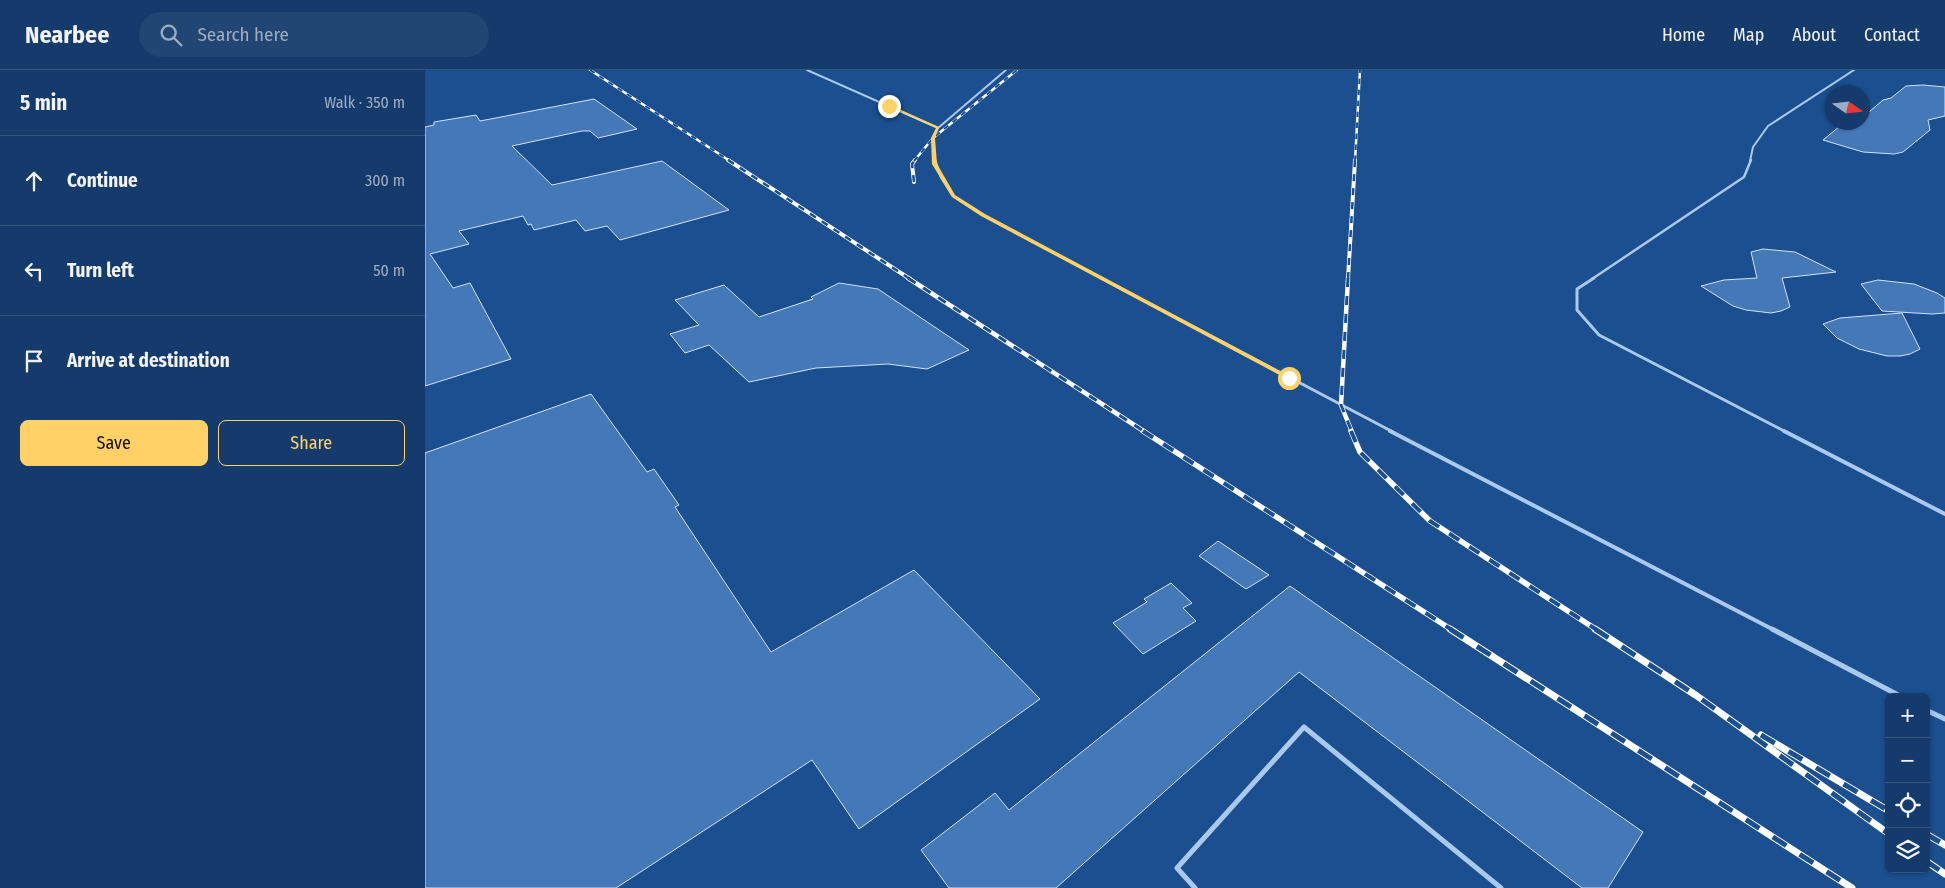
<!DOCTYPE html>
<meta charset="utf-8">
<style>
body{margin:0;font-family:"Fira Sans Condensed",sans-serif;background:#214673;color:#f1f3f6}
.controls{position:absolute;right:15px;bottom:15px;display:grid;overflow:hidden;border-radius:8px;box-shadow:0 1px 4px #0004}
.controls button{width:45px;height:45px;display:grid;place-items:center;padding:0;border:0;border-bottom:1px solid #33557e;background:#143b6b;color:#f1f3f6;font:25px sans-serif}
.compass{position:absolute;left:1400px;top:15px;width:45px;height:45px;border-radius:50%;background:#143b6b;box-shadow:0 1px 4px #0004;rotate:104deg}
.stop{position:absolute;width:15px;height:15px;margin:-11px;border:4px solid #ffd166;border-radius:50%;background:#fff}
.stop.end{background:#ffd166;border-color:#fff;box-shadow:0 1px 5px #0008}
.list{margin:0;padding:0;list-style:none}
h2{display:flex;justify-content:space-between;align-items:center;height:65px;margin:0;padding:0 20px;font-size:21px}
h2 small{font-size:16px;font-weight:400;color:#9dadc1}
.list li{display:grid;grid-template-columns:32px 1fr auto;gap:15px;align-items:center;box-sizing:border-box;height:90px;padding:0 20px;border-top:1px solid #33557e}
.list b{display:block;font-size:19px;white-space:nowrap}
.list em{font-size:16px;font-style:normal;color:#9dadc1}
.actions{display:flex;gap:10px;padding:15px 20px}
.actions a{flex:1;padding:11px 0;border:1px solid #ffd166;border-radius:8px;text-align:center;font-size:18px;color:#ffd166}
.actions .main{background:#ffd166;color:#111}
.icon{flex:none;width:28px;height:28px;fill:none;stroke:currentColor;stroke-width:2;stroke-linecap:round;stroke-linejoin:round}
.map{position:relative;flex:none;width:1520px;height:818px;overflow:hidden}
header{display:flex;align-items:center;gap:30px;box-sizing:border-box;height:70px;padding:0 25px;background:#143b6b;border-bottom:1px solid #33557e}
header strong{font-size:24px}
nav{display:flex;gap:28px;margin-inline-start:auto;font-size:18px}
.search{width:350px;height:45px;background:#214673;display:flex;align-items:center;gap:12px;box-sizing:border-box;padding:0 18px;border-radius:28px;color:#9dadc1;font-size:19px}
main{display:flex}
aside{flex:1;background:#143b6b}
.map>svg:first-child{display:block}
.building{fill:#4478b7;stroke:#cfe3fa}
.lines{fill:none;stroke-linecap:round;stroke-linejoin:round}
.lane-far4{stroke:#a9c9ee;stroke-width:2}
.lane-far3{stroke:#a9c9ee;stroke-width:2.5}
.lane-far2{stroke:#a9c9ee;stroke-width:3}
.lane-far1{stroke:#a9c9ee;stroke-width:4}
.lane{stroke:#a9c9ee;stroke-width:5}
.rail-far4-casing{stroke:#fff;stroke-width:2.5}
.rail-far3-casing{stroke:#fff;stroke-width:4}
.rail-far2-casing{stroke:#fff;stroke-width:4.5}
.rail-far1-casing{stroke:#fff;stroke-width:5.5}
.rail-casing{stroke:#fff;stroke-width:7}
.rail-far4{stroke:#1b4f8f;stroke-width:2;stroke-dasharray:5.5;stroke-linecap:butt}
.rail-far3{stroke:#1b4f8f;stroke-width:2.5;stroke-dasharray:7;stroke-linecap:butt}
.rail-far2{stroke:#1b4f8f;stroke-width:3;stroke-dasharray:9;stroke-linecap:butt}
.rail-far1{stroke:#1b4f8f;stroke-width:4;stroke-dasharray:12;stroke-linecap:butt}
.rail{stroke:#1b4f8f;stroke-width:5;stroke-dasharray:16;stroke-linecap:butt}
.route{fill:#ffd166}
</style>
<header>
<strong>Nearbee</strong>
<div class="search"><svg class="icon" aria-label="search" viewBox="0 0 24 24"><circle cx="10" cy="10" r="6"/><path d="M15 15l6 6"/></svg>Search here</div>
<nav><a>Home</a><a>Map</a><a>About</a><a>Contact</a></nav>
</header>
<main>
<aside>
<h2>5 min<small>Walk · 350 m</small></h2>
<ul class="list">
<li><svg class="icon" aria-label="ahead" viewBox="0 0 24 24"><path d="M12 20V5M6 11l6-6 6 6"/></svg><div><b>Continue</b></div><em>300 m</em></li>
<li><svg class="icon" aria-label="left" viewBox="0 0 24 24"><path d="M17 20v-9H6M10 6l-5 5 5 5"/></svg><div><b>Turn left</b></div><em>50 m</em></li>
<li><svg class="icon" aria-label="arrive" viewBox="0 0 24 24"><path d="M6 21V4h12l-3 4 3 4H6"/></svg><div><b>Arrive at destination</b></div></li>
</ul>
<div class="actions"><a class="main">Save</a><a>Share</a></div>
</aside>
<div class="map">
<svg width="1520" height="818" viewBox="0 0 1520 818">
<rect width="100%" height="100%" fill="#1b4f8f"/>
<g class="building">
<path d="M1498,15L1520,17V46L1503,50L1505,60L1478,82L1469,84L1438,82L1398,70L1420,52H1438V47L1458,30L1466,28L1481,16Z"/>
<path d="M169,29L212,59L173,68L165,61H157L87,76L127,115L237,91L304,140L195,170L182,156L160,161L151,150L109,160L106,154L103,155L98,146L34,161L44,174L5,184L28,218L45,213L86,289L0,316V57L9,55V52L51,45L55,51Z"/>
<path d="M1338,179L1370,182L1411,202L1357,208L1365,237L1356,241L1346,243L1321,240L1308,236L1276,216L1299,210L1332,208L1326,182Z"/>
<path d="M1453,210L1489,214L1512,223L1520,228V243L1507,244L1457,241L1436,214Z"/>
<path d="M414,213L453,219L544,280L502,299L463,294L391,298L324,312L284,275L260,283L245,264L274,255L250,230L299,215L334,247L388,229L386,227Z"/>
<path d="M1477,243L1495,279L1485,284L1475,286H1462L1434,279L1412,268L1398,254L1415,248Z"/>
<path d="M166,324L222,402L229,399L254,435L250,437L346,582L489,500L615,629L434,759L387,690L191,818H0V383Z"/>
<path d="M793,471L844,505L821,519L774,486Z"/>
<path d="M746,513L767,533L758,538L771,551L718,584L688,553L722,532L719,529Z"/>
<path d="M865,516L1218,762L1183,818H1157L874,602L631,818H524L496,780L570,723L584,740Z"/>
</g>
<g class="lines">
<g class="lane-far4">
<path d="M382,0L513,58"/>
<path d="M510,91L508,68L513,58L581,0"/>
<path d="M1325,91L1328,77L1343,56L1429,0"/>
</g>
<g class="lane-far3">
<path d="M510,90L516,107L528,126L558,145L678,209"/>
<path d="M1167,209L1319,107L1326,90"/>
</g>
<g class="lane-far2">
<path d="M676,208L968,362"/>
<path d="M1169,208L1152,219V240L1174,265L1361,362"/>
</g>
<g class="lane-far1">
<path d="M965,361L1349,560"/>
<path d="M1359,361L1520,444"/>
</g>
<g class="lane">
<path d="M1347,559L1477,627"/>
<path d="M1501,640L1520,649"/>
<path d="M770,818L752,798L879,657L1076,818"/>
</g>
<g class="rail-far4-casing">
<g id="rail-far4">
<path d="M165,0L305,91"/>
<path d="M489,91L508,68L592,0"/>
<path d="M930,91L935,0"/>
</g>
</g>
<g class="rail-far3-casing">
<g id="rail-far3">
<path d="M303,90L485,209"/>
<path d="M489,112L487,94L490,90"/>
<path d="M923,209L930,90"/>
</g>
</g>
<g class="rail-far2-casing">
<g id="rail-far2">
<path d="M483,208L720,362"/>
<path d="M923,208L916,335L927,362"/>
</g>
</g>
<g class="rail-far1-casing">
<g id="rail-far1">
<path d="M718,361L1027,560"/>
<path d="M926,361L935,382L1005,451L1172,560"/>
</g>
</g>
<g class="rail-casing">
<g id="rail">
<path d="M1025,559L1427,818"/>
<path d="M1170,559L1272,626L1464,764"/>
<path d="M1336,665L1464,741"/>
<path d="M1501,764L1520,775"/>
<path d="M1501,791L1520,804"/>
</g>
</g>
<use href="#rail-far4" class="rail-far4"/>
<use href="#rail-far3" class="rail-far3"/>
<use href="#rail-far2" class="rail-far2"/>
<use href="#rail-far1" class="rail-far1"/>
<use href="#rail" class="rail"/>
</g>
<path class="route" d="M465,35L514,57L510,68L512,94L530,125L560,144L868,308L862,309L556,146L527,127L507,94L506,68L511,58L462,36Z"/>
</svg>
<div class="controls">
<button>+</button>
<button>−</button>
<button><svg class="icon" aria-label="locate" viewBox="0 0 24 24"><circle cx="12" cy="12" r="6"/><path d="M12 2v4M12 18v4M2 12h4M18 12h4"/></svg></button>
<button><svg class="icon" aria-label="layers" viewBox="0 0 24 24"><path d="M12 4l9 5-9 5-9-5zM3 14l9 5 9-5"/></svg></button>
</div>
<svg class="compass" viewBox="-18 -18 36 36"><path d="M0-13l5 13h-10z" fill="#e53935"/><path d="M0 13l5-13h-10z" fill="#9dadc1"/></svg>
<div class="stop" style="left:864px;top:308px"></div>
<div class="stop end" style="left:464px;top:36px"></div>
</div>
</main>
